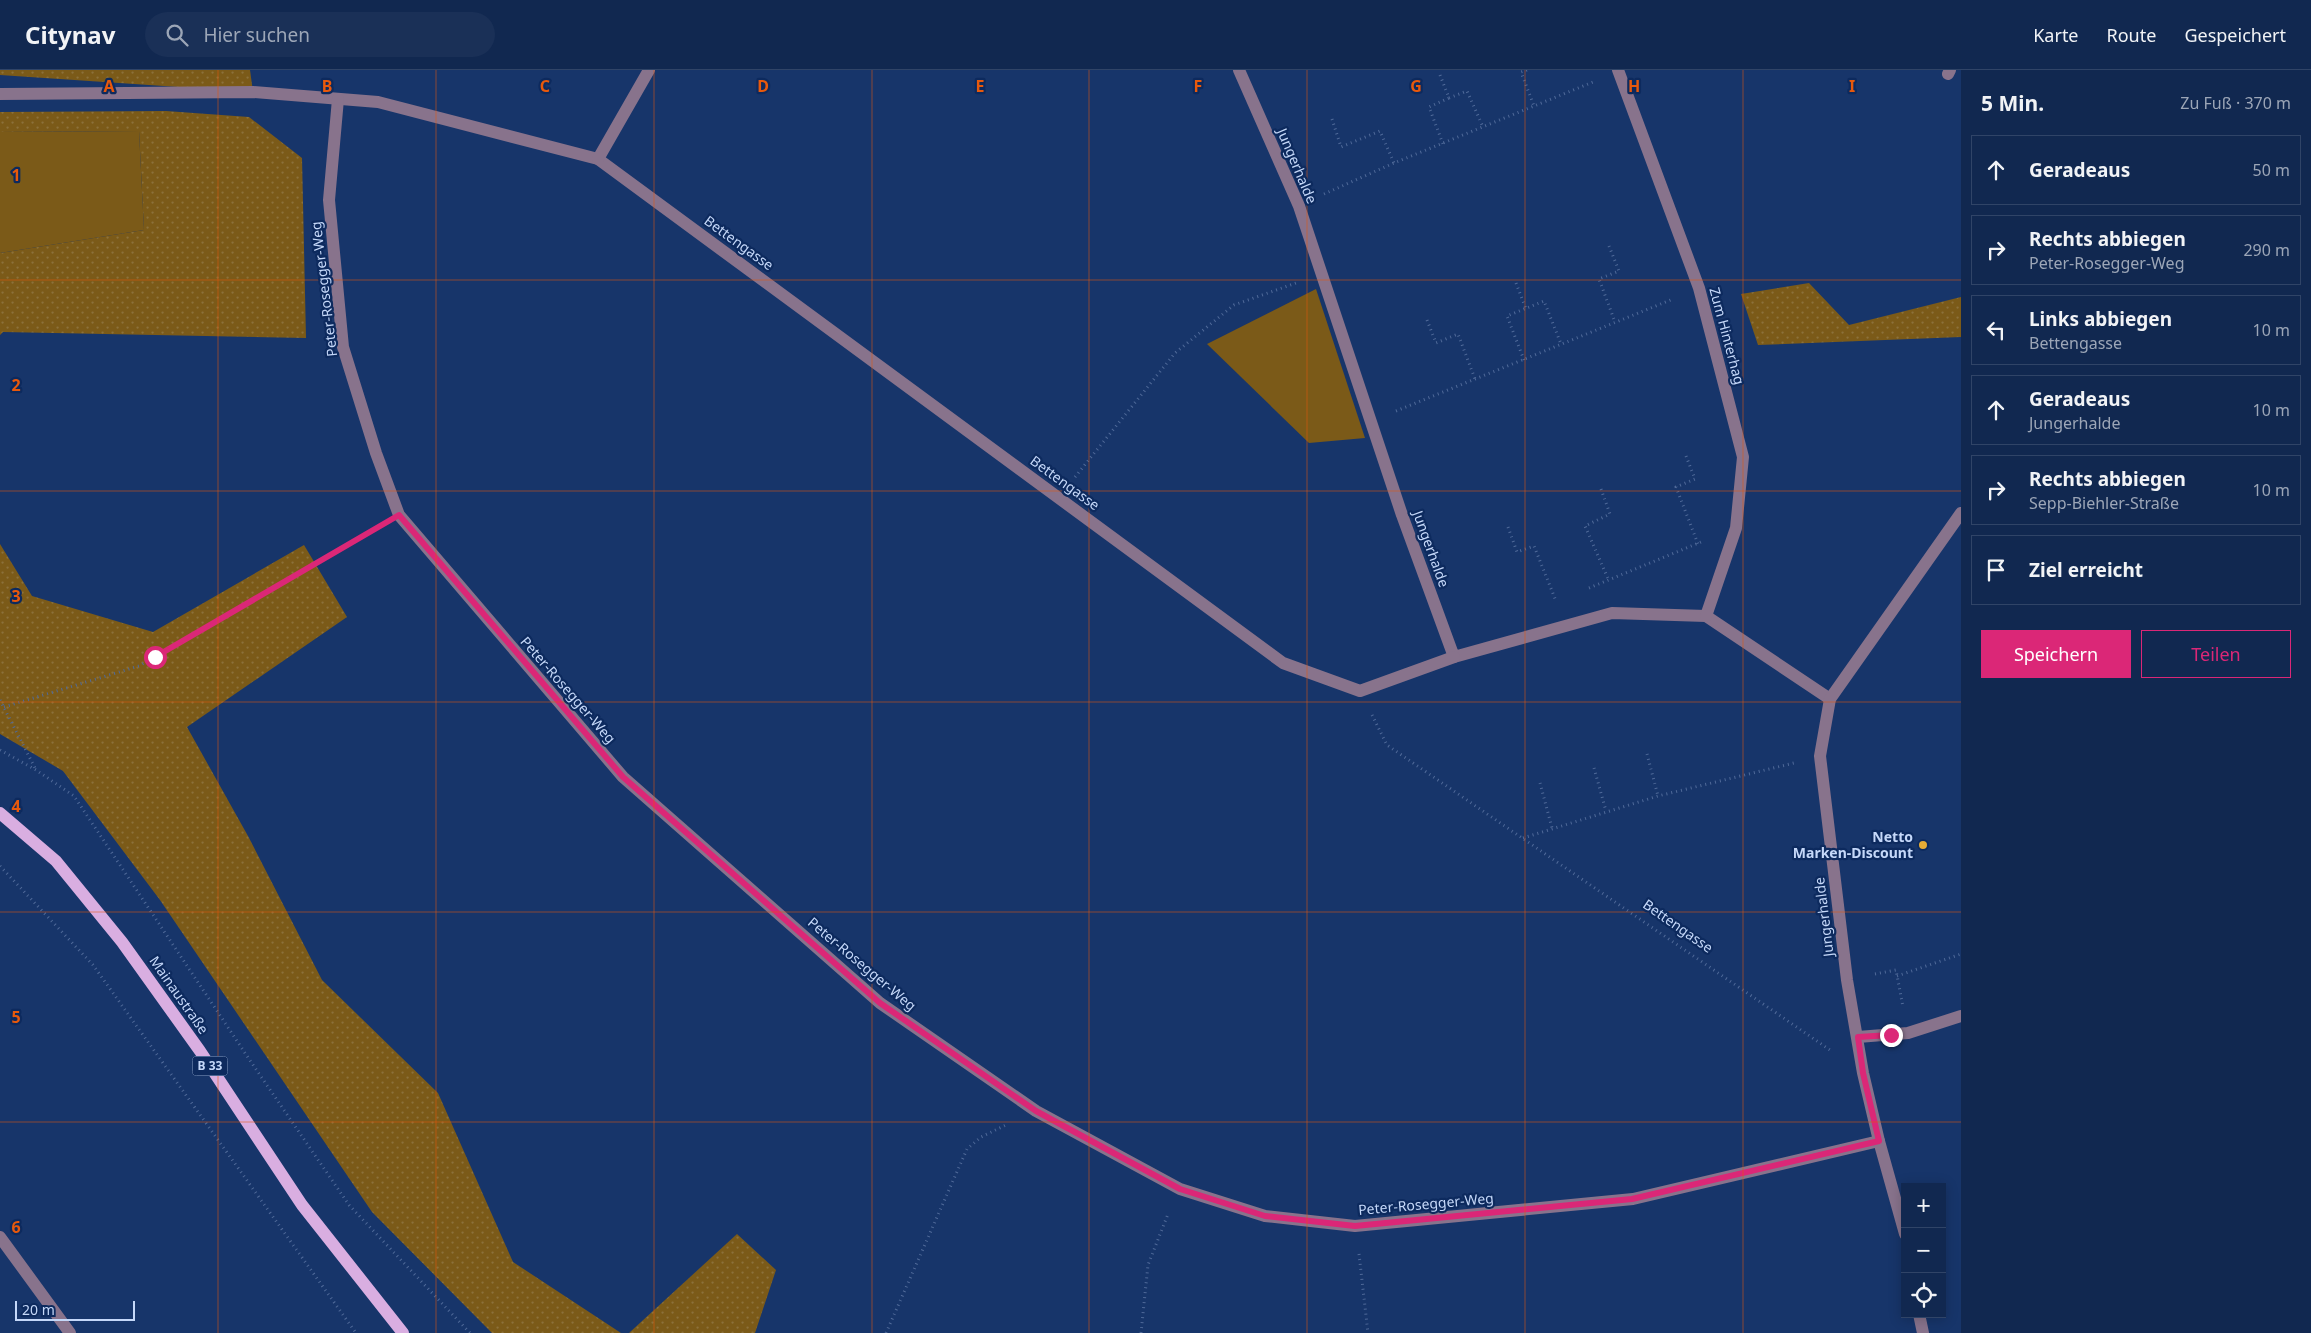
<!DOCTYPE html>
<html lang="de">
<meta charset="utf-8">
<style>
body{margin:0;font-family:"Noto Sans",sans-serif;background:#1a3057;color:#f1f3f6}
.controls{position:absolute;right:15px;bottom:15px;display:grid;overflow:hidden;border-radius:0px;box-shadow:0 2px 12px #0003}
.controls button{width:45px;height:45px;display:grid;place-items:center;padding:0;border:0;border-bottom:1px solid #304467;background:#112850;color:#f1f3f6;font:25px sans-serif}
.scale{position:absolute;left:15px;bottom:12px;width:120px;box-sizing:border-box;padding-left:5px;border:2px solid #c5d8f9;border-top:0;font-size:14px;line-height:18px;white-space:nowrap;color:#c5d8f9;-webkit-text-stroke:4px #0d2a5e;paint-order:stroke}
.stop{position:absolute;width:15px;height:15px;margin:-11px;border:4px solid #db2777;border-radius:50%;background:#fff}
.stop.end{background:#db2777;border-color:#fff;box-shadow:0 1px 5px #0008}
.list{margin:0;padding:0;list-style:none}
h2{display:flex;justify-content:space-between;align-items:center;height:65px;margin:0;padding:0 20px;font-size:21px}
h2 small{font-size:16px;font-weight:400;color:#9ca6b7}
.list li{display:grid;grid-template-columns:32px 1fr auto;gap:15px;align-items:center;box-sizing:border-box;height:70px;margin:0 10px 10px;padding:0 10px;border:1px solid #304467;border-radius:0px}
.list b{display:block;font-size:19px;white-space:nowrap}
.list p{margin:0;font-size:16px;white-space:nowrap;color:#9ca6b7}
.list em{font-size:16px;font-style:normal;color:#9ca6b7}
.actions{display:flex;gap:10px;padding:15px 20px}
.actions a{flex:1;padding:11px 0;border:1px solid #db2777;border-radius:0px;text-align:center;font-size:18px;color:#db2777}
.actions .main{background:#db2777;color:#fff}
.icon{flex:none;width:28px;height:28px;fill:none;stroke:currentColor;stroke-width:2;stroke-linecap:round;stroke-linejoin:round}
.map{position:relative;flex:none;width:1961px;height:1263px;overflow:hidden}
header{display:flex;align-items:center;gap:30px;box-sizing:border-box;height:70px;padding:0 25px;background:#112850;border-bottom:1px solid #304467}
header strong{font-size:24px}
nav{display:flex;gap:28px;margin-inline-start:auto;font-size:18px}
.search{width:350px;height:45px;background:#1a3057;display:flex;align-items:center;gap:12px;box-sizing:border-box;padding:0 18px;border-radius:28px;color:#9ca6b7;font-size:19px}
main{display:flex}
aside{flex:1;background:#112850}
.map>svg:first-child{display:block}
.grass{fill:url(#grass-dots)}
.park{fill:#7b5a18}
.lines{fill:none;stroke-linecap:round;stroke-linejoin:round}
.path{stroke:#506a99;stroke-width:3;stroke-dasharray:1 4;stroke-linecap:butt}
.minor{stroke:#88738c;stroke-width:12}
.major{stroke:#d9aee1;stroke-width:12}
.route{stroke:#db2777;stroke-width:6}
.grid{fill:none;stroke:#e8590c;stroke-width:1;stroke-opacity:0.55}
.poi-dot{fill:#e6ac36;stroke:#0d2a5e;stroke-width:2}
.labels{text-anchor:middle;stroke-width:4.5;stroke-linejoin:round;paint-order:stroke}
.shield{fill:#0d2a5e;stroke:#8ea4ca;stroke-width:1}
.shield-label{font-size:12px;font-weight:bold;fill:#c5d8f9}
.street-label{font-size:14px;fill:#c5d8f9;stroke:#0d2a5e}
.poi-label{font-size:14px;font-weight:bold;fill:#c5d8f9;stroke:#0d2a5e;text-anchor:end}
.grid-label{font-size:16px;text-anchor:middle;font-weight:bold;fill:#e8590c;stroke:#0d2a5e;stroke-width:4.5;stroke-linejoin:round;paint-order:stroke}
</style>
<header>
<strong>Citynav</strong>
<div class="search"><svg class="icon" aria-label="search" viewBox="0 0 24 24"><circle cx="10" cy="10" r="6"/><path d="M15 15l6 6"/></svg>Hier suchen</div>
<nav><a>Karte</a><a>Route</a><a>Gespeichert</a></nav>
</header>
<main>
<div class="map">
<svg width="1961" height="1263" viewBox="0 0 1961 1263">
<defs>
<pattern id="grass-dots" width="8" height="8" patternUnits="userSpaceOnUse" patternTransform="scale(1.25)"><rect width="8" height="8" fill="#7b5a18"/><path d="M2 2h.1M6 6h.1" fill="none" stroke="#8c713a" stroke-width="1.8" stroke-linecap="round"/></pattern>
</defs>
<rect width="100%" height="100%" fill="#17356a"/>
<g class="grass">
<path d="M0,0H250L253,22L0,5Z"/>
<path d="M166,41L249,47L302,88L306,268L3,262L0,265V183L144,160L139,61L0,62V42Z"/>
<path d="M1809,213L1849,255L1961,227V267L1758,275L1741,224Z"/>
<path d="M0,474L32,526L153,562L304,475L347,547L187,657L248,766L322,910L438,1023L513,1192L621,1263H492L372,1142L160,830L63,701L0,664Z"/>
<path d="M737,1164L776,1200L755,1263H629Z"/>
</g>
<g class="park">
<path d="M139,61L144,160L0,183V62Z"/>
<path d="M1316,219L1365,368L1309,373L1207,274Z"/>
</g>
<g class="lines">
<g class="path">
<path d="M1527,0L1521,2L1534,36"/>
<path d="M1440,5L1449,28L1429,37L1443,74"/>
<path d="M1449,28L1467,21L1483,57"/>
<path d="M1332,49L1341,77L1380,61L1394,93"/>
<path d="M1324,124L1394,93L1593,12"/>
<path d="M1609,176L1619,201L1599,209L1615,252"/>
<path d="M1516,213L1526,239"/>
<path d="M1427,250L1436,273L1458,264L1475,309"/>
<path d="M1524,290L1507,246L1544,231L1561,274"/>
<path d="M1396,341L1673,229"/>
<path d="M1686,386L1695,409L1676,417L1698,474"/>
<path d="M1075,407L1175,283L1234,235L1296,213"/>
<path d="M1601,419L1610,444L1585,456L1609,511"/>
<path d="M1508,457L1517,482L1534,476L1556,531"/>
<path d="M1589,518L1701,472"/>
<path d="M0,630L36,700"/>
<path d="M4,637L139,596L375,459"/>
<path d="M1372,645L1387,675L1830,980"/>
<path d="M0,680L36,700L74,726L251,992L349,1135L470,1263"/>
<path d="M1647,684L1658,726"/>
<path d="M1594,698L1606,741"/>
<path d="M1540,713L1552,758"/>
<path d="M1523,768L1658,726L1794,693"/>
<path d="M0,796L93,895L356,1263"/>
<path d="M1875,904L1896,900L1903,937"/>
<path d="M1897,906L1961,884"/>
<path d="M1359,1184L1368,1263"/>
<path d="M886,1263L967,1079L981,1067L1008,1054"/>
<path d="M1141,1263L1148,1195L1168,1144"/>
</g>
<g class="minor">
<path d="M1239,0L1299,136L1402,445L1454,587L1612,543L1706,546L1830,629"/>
<path d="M1618,0L1699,218L1743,387L1736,458L1706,546"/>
<path d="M1948,4L1950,0"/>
<path d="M0,24L253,22L378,32L598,89L1283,593L1360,621L1454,587"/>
<path d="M338,29L329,130L343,277L376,383L399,445L623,707L880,933L1036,1041L1180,1119L1265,1146L1355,1156L1633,1129L1879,1071"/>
<path d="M598,89L649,0"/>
<path d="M1858,967L1908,963L1961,946"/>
<path d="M1905,1164L1879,1071L1863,1003L1847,910L1820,686L1830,629L1961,443"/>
<path d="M0,1167L70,1263"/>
<path d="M1919,1244L1923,1263"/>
</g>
<path class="major" d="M0,743L56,791L122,872L200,981L302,1135L403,1263"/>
</g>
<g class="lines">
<path class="route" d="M155,587L399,445L623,707L880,933L1036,1041L1180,1119L1265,1146L1355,1156L1632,1129L1879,1071L1863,1003L1858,967L1891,965"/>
</g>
<path class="grid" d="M218,0V1263M436,0V1263M654,0V1263M872,0V1263M1089,0V1263M1307,0V1263M1525,0V1263M1743,0V1263M0,210H1961M0,421H1961M0,632H1961M0,842H1961M0,1052H1961"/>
<circle class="poi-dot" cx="1923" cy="775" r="5"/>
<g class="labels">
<rect class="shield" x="192.5" y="986.5" width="35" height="19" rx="4"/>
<g class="shield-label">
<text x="210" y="1000">B 33</text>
</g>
<g class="street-label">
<text transform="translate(1297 96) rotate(67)" y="5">Jungerhalde</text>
<text transform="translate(739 173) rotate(36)" y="5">Bettengasse</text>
<text transform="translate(324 219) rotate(-97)" y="5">Peter-Rosegger-Weg</text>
<text transform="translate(1727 266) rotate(75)" y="5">Zum Hinterhag</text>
<text transform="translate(1065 413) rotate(36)" y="5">Bettengasse</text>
<text transform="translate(1431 479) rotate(70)" y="5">Jungerhalde</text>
<text transform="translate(568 620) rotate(49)" y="5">Peter-Rosegger-Weg</text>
<text transform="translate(1824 847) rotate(-97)" y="5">Jungerhalde</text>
<text transform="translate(1678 856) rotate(35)" y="5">Bettengasse</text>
<text transform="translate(862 894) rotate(40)" y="5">Peter-Rosegger-Weg</text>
<text transform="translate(179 925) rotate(55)" y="5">Mainaustraße</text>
<text transform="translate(1426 1134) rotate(-5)" y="5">Peter-Rosegger-Weg</text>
</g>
<g class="poi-label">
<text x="1913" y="772">Netto<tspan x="1913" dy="16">Marken-Discount</tspan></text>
</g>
</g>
<g class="grid-label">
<text x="109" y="22">A</text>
<text x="327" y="22">B</text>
<text x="545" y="22">C</text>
<text x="763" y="22">D</text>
<text x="980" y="22">E</text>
<text x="1198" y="22">F</text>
<text x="1416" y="22">G</text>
<text x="1634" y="22">H</text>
<text x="1852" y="22">I</text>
<text x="16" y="111">1</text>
<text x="16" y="321">2</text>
<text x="16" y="532">3</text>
<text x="16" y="742">4</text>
<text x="16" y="953">5</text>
<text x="16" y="1163">6</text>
</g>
</svg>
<div class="controls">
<button>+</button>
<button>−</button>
<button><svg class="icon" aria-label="locate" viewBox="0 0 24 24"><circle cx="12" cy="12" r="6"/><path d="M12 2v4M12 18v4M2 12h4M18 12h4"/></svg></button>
</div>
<div class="scale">20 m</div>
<div class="stop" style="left:155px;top:587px"></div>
<div class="stop end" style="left:1891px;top:965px"></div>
</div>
<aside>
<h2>5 Min.<small>Zu Fuß · 370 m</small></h2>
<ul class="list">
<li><svg class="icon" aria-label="ahead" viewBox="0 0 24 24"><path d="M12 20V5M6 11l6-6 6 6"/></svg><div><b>Geradeaus</b></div><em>50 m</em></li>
<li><svg class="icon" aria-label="right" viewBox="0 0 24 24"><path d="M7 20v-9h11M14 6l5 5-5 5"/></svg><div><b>Rechts abbiegen</b><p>Peter-Rosegger-Weg</p></div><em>290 m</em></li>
<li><svg class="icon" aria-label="left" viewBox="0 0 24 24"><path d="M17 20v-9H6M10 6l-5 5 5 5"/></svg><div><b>Links abbiegen</b><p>Bettengasse</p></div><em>10 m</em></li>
<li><svg class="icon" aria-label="ahead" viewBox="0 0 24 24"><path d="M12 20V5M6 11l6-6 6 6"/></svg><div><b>Geradeaus</b><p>Jungerhalde</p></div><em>10 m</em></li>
<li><svg class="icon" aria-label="right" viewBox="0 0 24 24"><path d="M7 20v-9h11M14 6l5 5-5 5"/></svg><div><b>Rechts abbiegen</b><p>Sepp-Biehler-Straße</p></div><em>10 m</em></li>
<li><svg class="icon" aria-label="arrive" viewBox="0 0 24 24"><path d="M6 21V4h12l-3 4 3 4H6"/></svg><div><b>Ziel erreicht</b></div></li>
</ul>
<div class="actions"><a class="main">Speichern</a><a>Teilen</a></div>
</aside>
</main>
